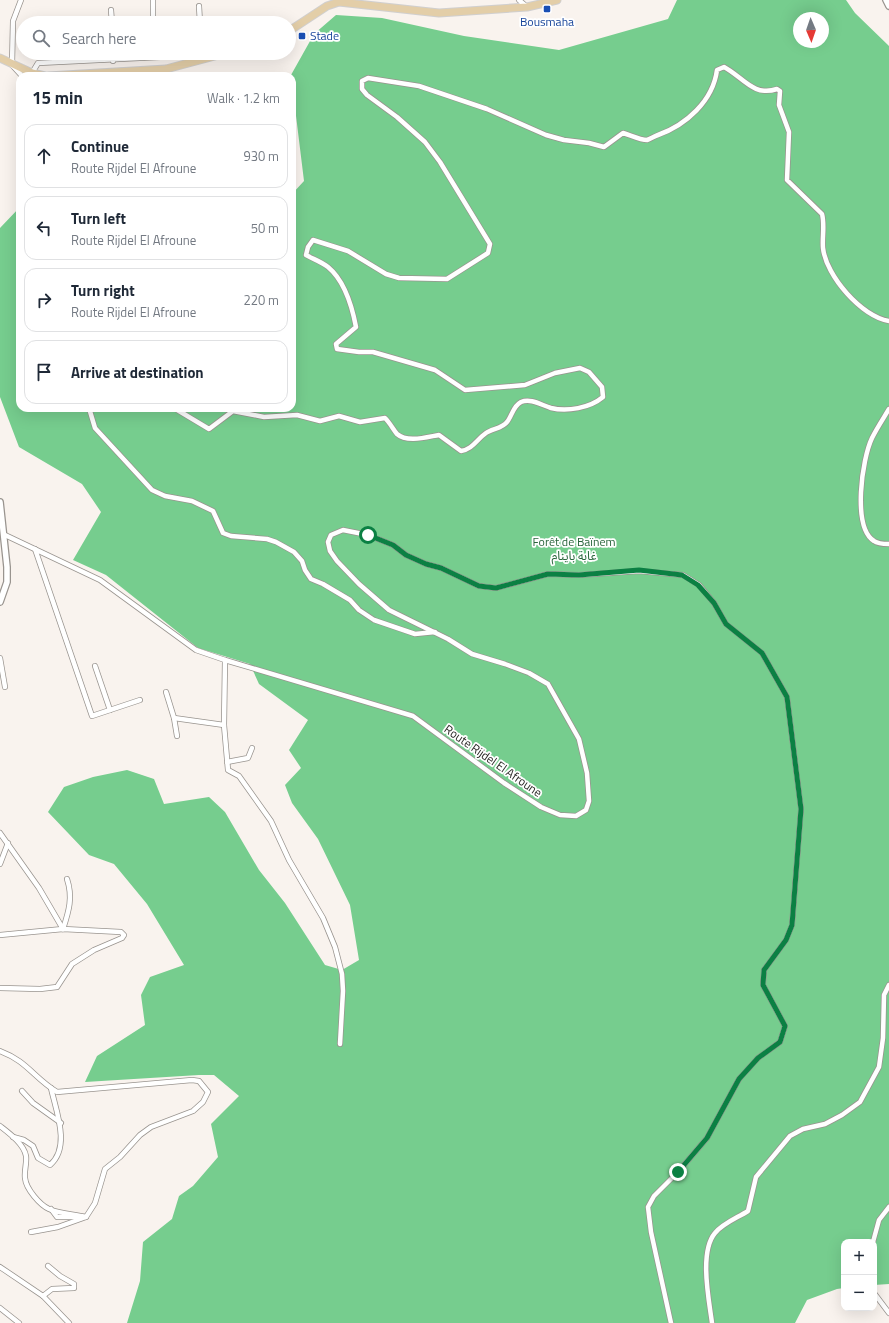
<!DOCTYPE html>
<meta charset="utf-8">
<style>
body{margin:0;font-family:"Titillium Web","Noto Sans Arabic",sans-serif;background:#f6f6f7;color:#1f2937}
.controls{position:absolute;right:12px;bottom:12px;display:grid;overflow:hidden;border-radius:8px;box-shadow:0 4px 16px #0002}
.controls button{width:36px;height:36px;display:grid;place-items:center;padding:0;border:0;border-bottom:1px solid #e0e1e3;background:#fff;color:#1f2937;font:20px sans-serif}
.compass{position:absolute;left:793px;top:12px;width:36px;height:36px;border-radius:50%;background:#fff;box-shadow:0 4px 16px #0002;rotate:178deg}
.stop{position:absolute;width:12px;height:12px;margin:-9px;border:3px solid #0b8043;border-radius:50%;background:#fff}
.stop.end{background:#0b8043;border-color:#fff;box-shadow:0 1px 4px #0008}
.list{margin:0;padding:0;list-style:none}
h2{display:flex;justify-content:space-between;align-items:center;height:52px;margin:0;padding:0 16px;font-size:17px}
h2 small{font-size:13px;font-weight:400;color:#747a83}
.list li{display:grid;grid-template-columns:26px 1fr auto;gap:12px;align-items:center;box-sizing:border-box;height:64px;margin:0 8px 8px;padding:0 8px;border:1px solid #e0e1e3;border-radius:12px}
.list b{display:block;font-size:15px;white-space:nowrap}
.list p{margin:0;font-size:13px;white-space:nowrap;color:#747a83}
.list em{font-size:13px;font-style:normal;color:#747a83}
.icon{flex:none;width:22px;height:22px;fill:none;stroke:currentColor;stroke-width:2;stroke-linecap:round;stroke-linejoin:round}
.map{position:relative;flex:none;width:889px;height:1323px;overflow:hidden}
.search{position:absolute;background:#fff;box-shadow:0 4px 16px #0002;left:16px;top:16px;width:280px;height:44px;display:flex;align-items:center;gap:10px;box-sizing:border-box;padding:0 14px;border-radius:22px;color:#747a83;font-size:15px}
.panel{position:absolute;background:#fff;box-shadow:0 4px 16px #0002;left:16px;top:72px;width:280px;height:340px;border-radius:12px}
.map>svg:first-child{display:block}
.forest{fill:#76cd8e;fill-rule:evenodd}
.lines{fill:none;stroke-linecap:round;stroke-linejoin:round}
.minor-casing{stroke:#99948f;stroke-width:6}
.tertiary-casing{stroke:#99948f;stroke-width:8}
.primary-casing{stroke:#d0cfcf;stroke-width:9}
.minor{stroke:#fff;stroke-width:4.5}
.tertiary{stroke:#fff;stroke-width:5.5}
.primary{stroke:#e3cea8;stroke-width:7}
.route{stroke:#0b8043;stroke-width:5}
.transit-dot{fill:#1a4fb4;stroke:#fff;stroke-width:1.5}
.labels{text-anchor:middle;stroke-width:3.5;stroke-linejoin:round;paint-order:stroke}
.transit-label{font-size:12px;fill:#164399;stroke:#fff}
.park-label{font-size:12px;fill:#28653b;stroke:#fff}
.street-label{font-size:12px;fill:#292725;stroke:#fff}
</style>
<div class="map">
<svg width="889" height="1323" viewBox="0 0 889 1323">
<rect width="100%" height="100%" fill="#f9f3ee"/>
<path class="forest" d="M677,0H846L855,13L889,46V1284L874,1285V1242H844V1288L837,1289L807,1300L795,1323H127L140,1281L143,1242L172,1219L179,1196L193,1186L218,1157L211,1124L239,1096L214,1075H199L85,1082L97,1056L145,1025L141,995L150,977L184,965L147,904L114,864L89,855L48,812L64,787L93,777L127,770L154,779L164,804L209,797L225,812L259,870L285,903L325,965L342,970L359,960L350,905L318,839L292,803L285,785L301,768L289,750L308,720L259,684L250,664L198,648L106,575L73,560L101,512L82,484L19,447L0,397V228L20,207V408H292V194L304,181L291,75L314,34L336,15L382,18L464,36L559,50L668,19ZM799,18H823V42H799Z"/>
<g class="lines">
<g class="minor-casing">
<g id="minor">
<path d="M21,0L13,21L12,65L22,76"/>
<path d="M153,0V23"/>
<path d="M519,0L527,7"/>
<path d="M199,6L200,23"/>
<path d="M111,10L112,23"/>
<path d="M113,53V61"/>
<path d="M32,73L38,63L160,57L179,53"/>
<path d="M89,408L95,428L152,490L165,496L192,501L213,511L223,533L231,536L267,539L276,542L294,552L302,561L305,570L311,579L323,584L350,600L359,610L374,620L415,634L435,632"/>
<path d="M174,408L209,429L233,411L264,417L297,415L320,421L339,416L360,422L385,418C390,423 393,429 397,434C407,443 427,437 439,435L461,451C473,449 476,440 486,433C492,429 503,428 507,422C512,416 513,406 521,402C531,398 541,405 551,408C567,412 590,408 603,397L602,387L589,372L580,368L555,373L525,385L465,390L435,370L373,352H359L337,349L336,344L356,327C352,306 345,281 328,267C322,262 313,259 306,255L308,247L313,240L348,251L386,274L399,278L447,279L488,253L490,244L440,162L425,142L397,117L367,95L362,89V81L368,78L419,86L487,109L546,135L564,140L589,143L604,147L623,133C630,135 640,140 647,140C650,139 655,136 658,135C686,125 713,101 717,70L724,67C743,77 753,97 777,89L780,91L779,105L789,132L787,180L822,214C825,225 822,237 823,248C826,276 862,317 889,321"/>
<path d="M889,409C883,419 877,428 872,438C862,459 852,527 874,541C878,544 885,544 889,544"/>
<path d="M5,535L100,580L196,650L225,660L224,725L228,770L239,776L271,821L289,860L323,918L335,947L342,974L343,991L340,1044"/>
<path d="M35,549L92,716L140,700"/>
<path d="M0,658L5,687"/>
<path d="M225,660L413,716L504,783L541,807L560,815L576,816L586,810L589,801L587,773L579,739L548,684L529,673L505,664L472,654L448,639L389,610L359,584L337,561L330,551L328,542L331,535L343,530L368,535L393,545L406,555L426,564L441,568L479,586L496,588L548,574L579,575L639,571L683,575L699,585L714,603L726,624L762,653L787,697L801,809L792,925L786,940L764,970L763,985L785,1026L780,1042L758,1058L739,1079L707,1138L678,1172L654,1196L648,1207L651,1232L671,1323"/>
<path d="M95,666L110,710"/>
<path d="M166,692L174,718L177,736"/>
<path d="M174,718L224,725"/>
<path d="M227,762L248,758L252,748"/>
<path d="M0,833L39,888L63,929"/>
<path d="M0,864L8,843"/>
<path d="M63,929C69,911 73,897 67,879"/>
<path d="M0,935L63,929L121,932L124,935L122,938L94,950L72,964L57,987L40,989L0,988"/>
<path d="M0,1051C27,1061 34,1078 57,1092L192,1080L199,1081L208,1092L203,1102L193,1111L151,1127L140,1135L120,1157L105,1169L95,1203L86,1217C75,1214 60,1214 49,1209C40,1205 26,1189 25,1178C24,1171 27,1163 26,1156C24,1144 9,1133 0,1126"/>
<path d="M22,1091L33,1103L61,1123"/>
<path d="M13,1137L24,1140L33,1146L38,1158L50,1165C71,1147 56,1111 51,1088"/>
<path d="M51,1209L57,1217H81"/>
<path d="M31,1232L58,1227L86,1217"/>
<path d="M873,1242L879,1220L889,1207"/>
<path d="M0,1267L43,1296L52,1289L74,1288V1284L60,1276L48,1266"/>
<path d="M874,1293L889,1313"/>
<path d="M43,1296L69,1323"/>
<path d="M0,1308L19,1323"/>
<path d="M712,1323C709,1300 699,1252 715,1233C723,1223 737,1218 748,1211L756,1177L790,1136L803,1129L825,1124L842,1115L860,1102L879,1067L883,1038L884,995L889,985"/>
</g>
</g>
<g class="tertiary-casing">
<g id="tertiary">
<path d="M886,0L889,6"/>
<path d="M0,502L7,567V582L0,602"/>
</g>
</g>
<g class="primary-casing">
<g id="primary">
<path d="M289,31L327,6L339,2L439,13L527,7L557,0"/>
<path d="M0,58L32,73L45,76"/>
<path d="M48,76L166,69L226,53"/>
</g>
</g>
<use href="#minor" class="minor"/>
<use href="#tertiary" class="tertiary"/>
<use href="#primary" class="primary"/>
</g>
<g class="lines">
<path class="route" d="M368,535L393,545L406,555L426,564L441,568L479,586L496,588L548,574L579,575L639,570L682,575L698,585L714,603L726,624L762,653L787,697L801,809L792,925L786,940L764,970L763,985L785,1026L780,1042L758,1058L739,1079L707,1138L678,1172"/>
</g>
<g class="transit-dot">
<rect x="543" y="5" width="8" height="8" rx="2"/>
<rect x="298" y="32" width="8" height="8" rx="2"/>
</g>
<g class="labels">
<g class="transit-label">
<text x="547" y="26">Bousmaha</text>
<text x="310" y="40" text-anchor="start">Stade</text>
</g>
<g class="park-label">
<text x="574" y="546">Forêt de Baïnem<tspan x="574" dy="14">غابة باينام</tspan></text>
</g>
<g class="street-label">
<text transform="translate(493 761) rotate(35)" y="4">Route Rijdel El Afroune</text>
</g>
</g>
</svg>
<div class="controls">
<button>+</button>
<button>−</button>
</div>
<svg class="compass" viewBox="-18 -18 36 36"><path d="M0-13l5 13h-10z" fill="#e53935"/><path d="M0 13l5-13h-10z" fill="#747a83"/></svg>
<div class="stop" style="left:368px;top:535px"></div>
<div class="stop end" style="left:678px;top:1172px"></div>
<div class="search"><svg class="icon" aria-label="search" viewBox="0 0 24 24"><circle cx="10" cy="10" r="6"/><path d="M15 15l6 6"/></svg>Search here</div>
<section class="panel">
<h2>15 min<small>Walk · 1.2 km</small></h2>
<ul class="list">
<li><svg class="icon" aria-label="ahead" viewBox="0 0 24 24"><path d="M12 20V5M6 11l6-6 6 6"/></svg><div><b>Continue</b><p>Route Rijdel El Afroune</p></div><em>930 m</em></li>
<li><svg class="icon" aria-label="left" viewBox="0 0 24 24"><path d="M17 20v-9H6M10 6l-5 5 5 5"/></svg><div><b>Turn left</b><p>Route Rijdel El Afroune</p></div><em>50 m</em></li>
<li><svg class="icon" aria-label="right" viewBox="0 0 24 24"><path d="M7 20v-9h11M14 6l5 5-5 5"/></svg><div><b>Turn right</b><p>Route Rijdel El Afroune</p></div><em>220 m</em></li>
<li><svg class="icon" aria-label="arrive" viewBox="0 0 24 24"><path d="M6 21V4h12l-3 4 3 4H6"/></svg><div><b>Arrive at destination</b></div></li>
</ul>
</section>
</div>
